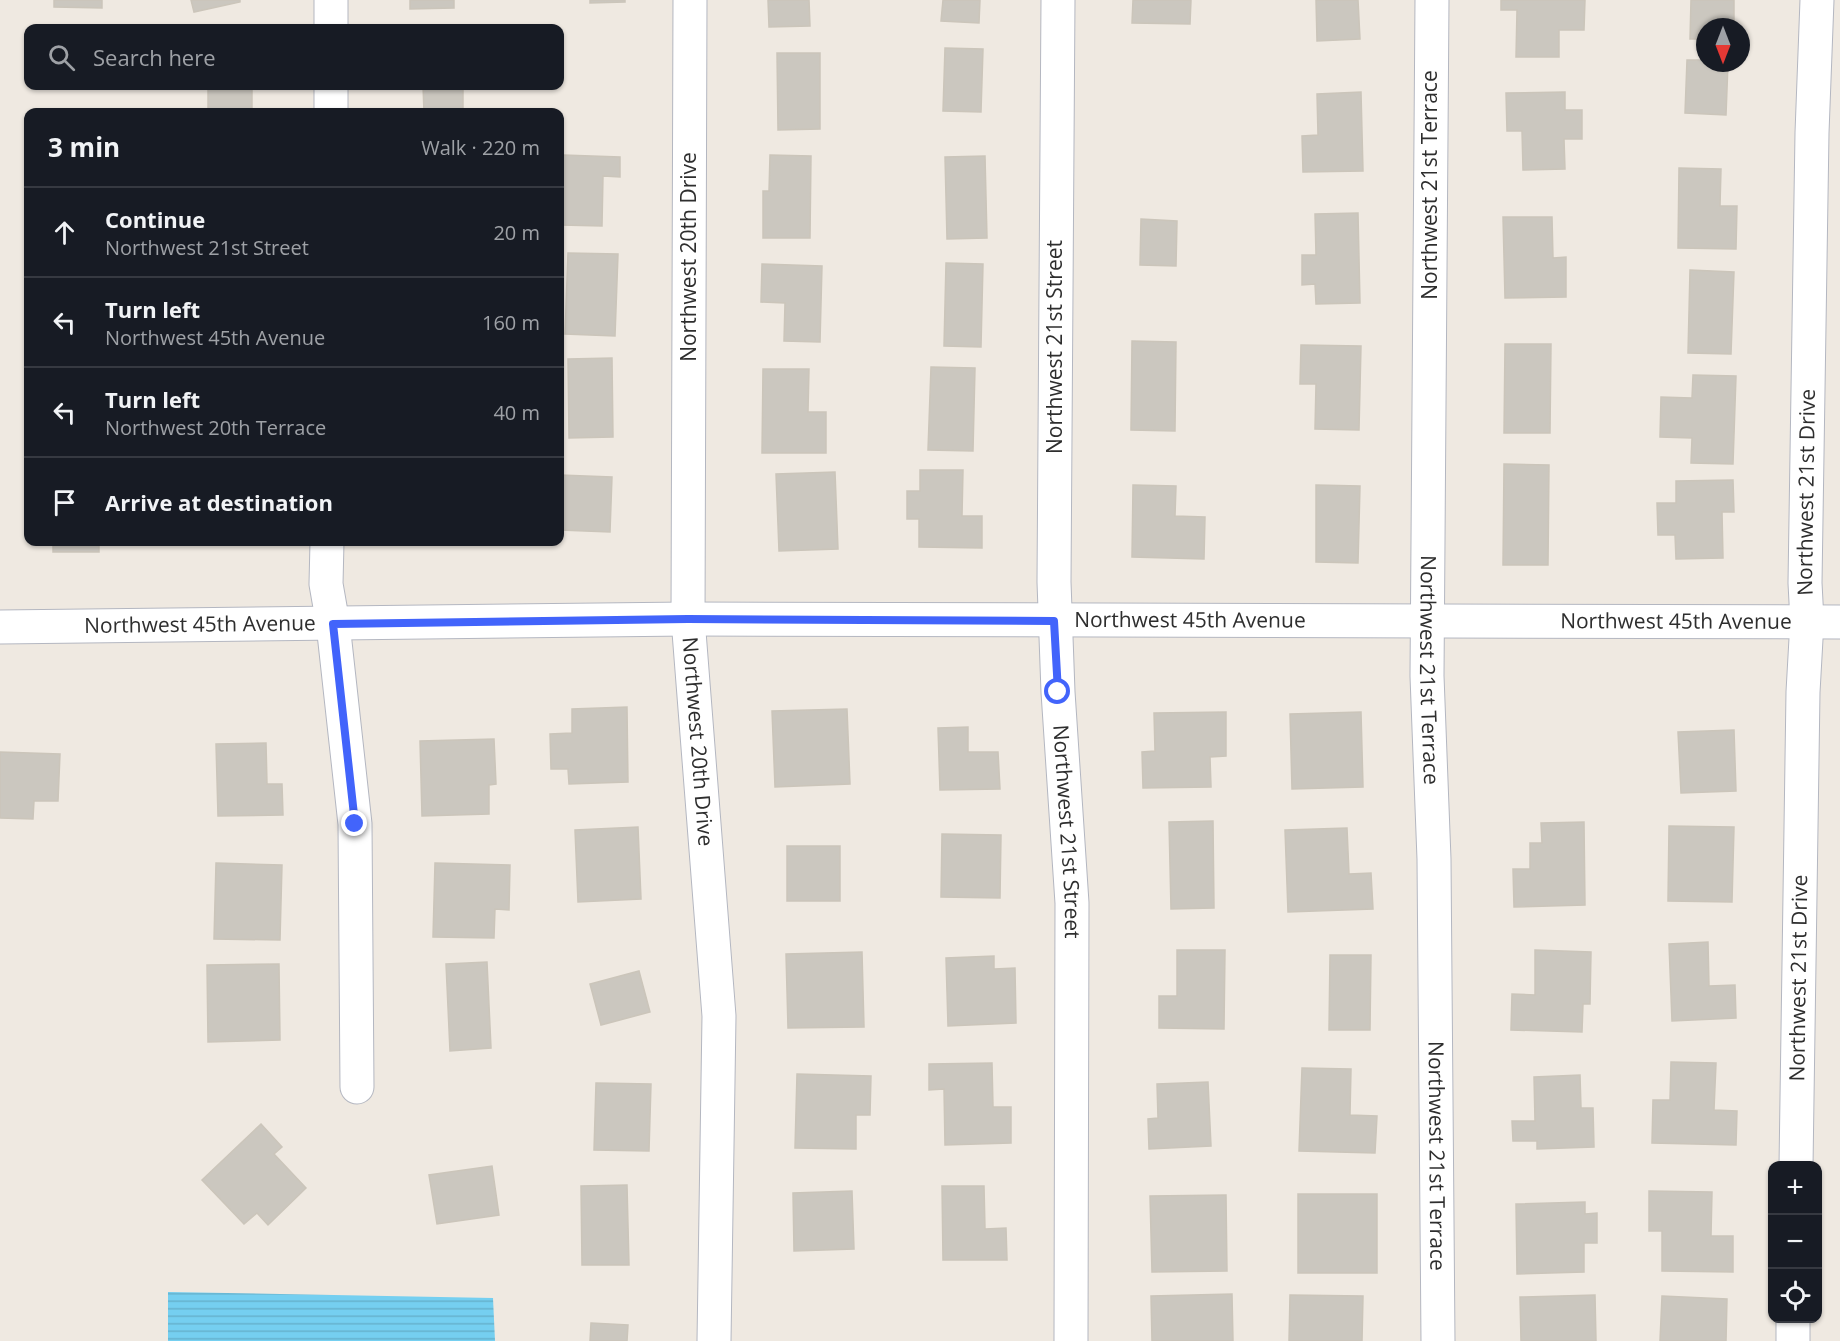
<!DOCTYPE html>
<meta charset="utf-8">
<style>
body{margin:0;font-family:"Open Sans",sans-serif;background:#20242c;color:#f1f3f6}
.controls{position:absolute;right:18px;bottom:18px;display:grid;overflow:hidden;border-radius:12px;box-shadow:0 2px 4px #0004}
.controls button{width:54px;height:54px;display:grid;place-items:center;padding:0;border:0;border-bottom:2px solid #363941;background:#171b24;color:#f1f3f6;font:30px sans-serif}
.compass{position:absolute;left:1696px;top:18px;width:54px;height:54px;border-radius:50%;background:#171b24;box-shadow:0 2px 4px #0004;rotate:180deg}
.stop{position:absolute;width:18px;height:18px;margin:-14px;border:4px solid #4264fb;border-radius:50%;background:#fff}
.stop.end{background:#4264fb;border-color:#fff;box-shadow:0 2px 6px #0008}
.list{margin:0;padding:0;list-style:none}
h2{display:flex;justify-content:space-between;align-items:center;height:78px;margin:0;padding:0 24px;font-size:26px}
h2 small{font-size:20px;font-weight:400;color:#9ea1a6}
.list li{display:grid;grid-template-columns:39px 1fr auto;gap:18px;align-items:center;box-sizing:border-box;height:90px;padding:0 24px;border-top:2px solid #363941}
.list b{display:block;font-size:22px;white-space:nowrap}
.list p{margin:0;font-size:20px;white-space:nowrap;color:#9ea1a6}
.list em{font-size:20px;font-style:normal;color:#9ea1a6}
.icon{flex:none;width:33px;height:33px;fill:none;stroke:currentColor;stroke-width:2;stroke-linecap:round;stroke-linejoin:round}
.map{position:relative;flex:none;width:1840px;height:1341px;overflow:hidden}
.search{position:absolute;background:#171b24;box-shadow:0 2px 4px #0004;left:24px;top:24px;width:540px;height:66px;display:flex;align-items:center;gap:15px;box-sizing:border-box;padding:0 21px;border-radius:12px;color:#9ea1a6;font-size:22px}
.panel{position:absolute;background:#171b24;box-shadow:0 2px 4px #0004;left:24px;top:108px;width:540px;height:438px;border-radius:12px}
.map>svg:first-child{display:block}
.water{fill:url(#water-rules)}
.building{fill:#cbc7bf;stroke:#cbc5ba;stroke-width:1.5}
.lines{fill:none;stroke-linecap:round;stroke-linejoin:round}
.minor-casing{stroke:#b4b7c1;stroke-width:35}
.tertiary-casing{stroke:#b4b7c1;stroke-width:35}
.minor{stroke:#fff;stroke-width:33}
.tertiary{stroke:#fff;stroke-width:33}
.route{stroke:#4264fb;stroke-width:8}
.labels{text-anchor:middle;stroke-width:5;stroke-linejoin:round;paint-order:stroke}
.street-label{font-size:21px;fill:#2e2e2e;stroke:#fff}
</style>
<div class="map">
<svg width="1840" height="1341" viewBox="0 0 1840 1341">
<defs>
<pattern id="water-rules" width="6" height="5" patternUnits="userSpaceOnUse" patternTransform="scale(1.5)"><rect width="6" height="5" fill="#75cff0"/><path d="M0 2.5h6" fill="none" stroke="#66b2ce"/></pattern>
</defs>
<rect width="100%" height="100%" fill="#efe9e1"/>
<path class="water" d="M168,1292L493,1298L495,1341H168Z"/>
<g class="building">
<path d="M54,0H102V8L54,7Z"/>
<path d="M191,0H240V2L194,12Z"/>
<path d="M410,0H454V8L410,9Z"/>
<path d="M590,0H625V2L590,3Z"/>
<path d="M768,0H809L810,26L769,27Z"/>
<path d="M943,0H980L979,23L941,21Z"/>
<path d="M1133,0H1191L1190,24L1132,23Z"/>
<path d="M1316,0H1358L1360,39L1317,41Z"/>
<path d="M1501,0H1585L1584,30H1559V57H1516L1517,10H1501Z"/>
<path d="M1691,0H1734V27H1705V39H1690Z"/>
<path d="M945,48L983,49L981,112L943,111Z"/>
<path d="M777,53H820V129L778,130Z"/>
<path d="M1687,60H1705V63H1728L1726,115L1685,113Z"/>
<rect x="208" y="86" width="44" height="26"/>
<path d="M423,86H463V112H424Z"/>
<path d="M1361,92L1363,171L1303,172L1302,136L1318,135L1317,94Z"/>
<path d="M1565,92V110H1582V139H1564L1565,169L1523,170L1522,131H1507L1506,93Z"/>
<path d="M563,155L620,157V177L603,176L602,226L561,225Z"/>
<path d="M770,155L811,156L810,238H763V191H769Z"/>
<path d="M985,156L987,238L947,239L945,157Z"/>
<path d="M1679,168L1721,169L1720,206H1737L1736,249L1678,248Z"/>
<path d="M1358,213L1360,303L1316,304L1315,284L1302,285V255H1316L1315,214Z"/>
<path d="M1503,217H1552L1553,258L1566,257V297L1505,298Z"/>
<path d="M1141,219L1177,221L1176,266L1140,265Z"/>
<path d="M568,253L618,254L615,336L565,334Z"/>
<path d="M946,263L983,264L981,347L944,346Z"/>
<path d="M762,264L822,266L820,342L784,341L785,303L761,302Z"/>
<path d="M1690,270L1734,272L1731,354L1688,353Z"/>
<path d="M1132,341L1176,342L1175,431L1131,430Z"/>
<path d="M1505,344H1551L1550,433H1504Z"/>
<path d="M1301,345L1361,346L1359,430L1315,429L1316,384H1300Z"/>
<path d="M612,358L613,437L569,438L568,359Z"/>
<path d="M931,367L975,368L973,451L928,450Z"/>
<path d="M763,369H809L808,412H826V453H762Z"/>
<path d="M1693,375L1736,376L1733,464L1691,463L1692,438L1660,437L1661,397L1692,398Z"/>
<path d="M1504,464L1549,465L1548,565H1503Z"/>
<path d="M920,470H963L962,516H982V548L919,547V519H907V491H920Z"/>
<path d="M835,472L838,549L779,551L776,474Z"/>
<path d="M560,475L612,477L610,532L560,530Z"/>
<path d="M1733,480L1734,512H1722L1723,558L1676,559L1675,535H1658L1657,503H1676V481Z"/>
<path d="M1133,485L1176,486L1175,516L1205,517L1204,559L1132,557Z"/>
<path d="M1316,485L1360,486L1358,563L1316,562Z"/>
<rect x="53" y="542" width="46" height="10"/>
<path d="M627,707L628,782L569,784L568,769H551L550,734L572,733V709Z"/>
<path d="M847,709L850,784L775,787L772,711Z"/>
<path d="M1226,712V756L1210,757L1211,787L1143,788L1142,752L1155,751L1154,713Z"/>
<path d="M1361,712L1363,787L1292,789L1290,714Z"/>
<path d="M968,727V752H998L1000,789L940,790L938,728Z"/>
<path d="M1734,730L1736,791L1681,793L1678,732Z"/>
<path d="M494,739L496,784L489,785V814L422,816L420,741Z"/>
<path d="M266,743L267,784H282L283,815L218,816L216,744Z"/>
<path d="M0,752L60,754L58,801H34L33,819L0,818Z"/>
<path d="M1213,821L1214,908L1171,909L1169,822Z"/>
<path d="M1584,822L1585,905L1514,907L1513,869H1530V843H1542L1541,823Z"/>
<path d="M1669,826L1734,827L1732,902L1668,901Z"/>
<path d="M638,827L641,899L578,902L575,830Z"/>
<path d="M1347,828L1349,874L1371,873L1373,909L1288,912L1285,830Z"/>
<path d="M942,834L1001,835L1000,898L941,897Z"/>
<rect x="787" y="846" width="53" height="55"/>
<path d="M216,863L282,865L280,940L214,939Z"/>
<path d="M435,863L510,865L509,910L495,909L494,938L433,937Z"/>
<path d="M1708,942L1709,986L1735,985L1736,1018L1672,1021L1669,944Z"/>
<path d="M1177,950H1225L1224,1029L1159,1028V996H1177Z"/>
<path d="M1535,950L1591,952L1590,1004H1583L1582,1032L1511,1030L1512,994L1535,995Z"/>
<path d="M862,952L864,1027L788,1028L786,954Z"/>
<path d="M1330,955H1371L1370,1030H1329Z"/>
<path d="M994,956V969L1015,968L1016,1023L948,1026L946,958Z"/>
<path d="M487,962L491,1048L450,1051L446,964Z"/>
<path d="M279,964L280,1040L208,1042L207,965Z"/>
<path d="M639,971L650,1012L601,1025L590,984Z"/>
<path d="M1671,1062L1716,1063L1714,1110L1737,1111L1736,1145L1652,1143L1653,1100H1670Z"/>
<path d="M992,1063L993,1107H1011V1143L945,1145L944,1089L929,1090V1064Z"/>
<path d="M1302,1068L1351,1069L1350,1115L1377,1116L1375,1153L1299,1151Z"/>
<path d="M797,1074L871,1076L870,1115H856V1149L795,1148Z"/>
<path d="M1580,1075L1581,1108H1593L1594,1147L1537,1149V1141H1513L1512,1121H1535L1534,1077Z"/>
<path d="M1208,1082L1211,1146L1149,1149L1148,1119L1158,1118L1157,1084Z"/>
<path d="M596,1083L651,1084L649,1151L594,1150Z"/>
<path d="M261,1124L282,1147L274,1154L306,1188L268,1225L257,1213L244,1224L202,1180Z"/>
<path d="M492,1166L499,1215L437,1224L429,1175Z"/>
<path d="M627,1185L629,1265H582L581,1186Z"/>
<path d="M942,1186H984L985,1229L1006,1228L1007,1260H943Z"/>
<path d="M852,1191L854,1249L794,1251L793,1193Z"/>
<path d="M1649,1191L1712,1192L1711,1236H1733V1272L1662,1271V1231H1649Z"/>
<rect x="1298" y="1194" width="79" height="79"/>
<path d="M1226,1195L1227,1271L1152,1272L1150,1196Z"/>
<path d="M1585,1202V1214L1597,1213V1243H1584V1272L1517,1274L1516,1204Z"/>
<path d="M1232,1294L1233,1341H1152L1151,1296Z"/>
<path d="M1290,1295L1363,1296L1362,1341H1289Z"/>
<path d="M1595,1295L1596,1341H1521L1520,1297Z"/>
<path d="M1662,1296L1727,1299L1726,1341H1660Z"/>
<path d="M591,1323L628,1325L627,1341H590Z"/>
</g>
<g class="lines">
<g class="minor-casing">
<g id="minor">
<path id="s1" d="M690,0L688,619L719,1016L714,1341"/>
<path id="s2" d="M1058,0L1054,582L1058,692L1072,903L1071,1341"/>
<path id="s3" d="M1432,0L1427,676L1434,859L1438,1341"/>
<path d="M331,28V0"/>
<path d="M331,112V86"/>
<path d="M327,542L326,584L333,624L355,824L357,1087"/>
<path id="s4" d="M1796,1166L1803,692L1807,621L1805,583L1812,133L1817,0"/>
<path d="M1793,1341V1318"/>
</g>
</g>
<g class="tertiary-casing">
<g id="tertiary">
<path id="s5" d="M0,627L688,619L1840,622"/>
</g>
</g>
<use href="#minor" class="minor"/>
<use href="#tertiary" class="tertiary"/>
</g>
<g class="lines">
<path class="route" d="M355,824L333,624L688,619L1054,621L1058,692"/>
</g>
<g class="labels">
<g class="street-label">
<text transform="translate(1430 185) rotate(-90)" y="7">Northwest 21st Terrace</text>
<text transform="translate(689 257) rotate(-90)" y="7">Northwest 20th Drive</text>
<text transform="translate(1055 347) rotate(-90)" y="7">Northwest 21st Street</text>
<text dy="7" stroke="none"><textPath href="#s4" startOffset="674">Northwest 21st Drive</textPath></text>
<text dy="7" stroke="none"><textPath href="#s5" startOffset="1190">Northwest 45th Avenue</textPath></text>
<text dy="7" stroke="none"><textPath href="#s5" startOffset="1676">Northwest 45th Avenue</textPath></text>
<text dy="7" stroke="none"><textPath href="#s5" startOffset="200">Northwest 45th Avenue</textPath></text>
<text dy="7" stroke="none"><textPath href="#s3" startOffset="670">Northwest 21st Terrace</textPath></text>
<text dy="7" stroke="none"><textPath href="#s1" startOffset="742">Northwest 20th Drive</textPath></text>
<text dy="7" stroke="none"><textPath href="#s2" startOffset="832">Northwest 21st Street</textPath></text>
<text dy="7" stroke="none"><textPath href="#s4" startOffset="188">Northwest 21st Drive</textPath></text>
<text dy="7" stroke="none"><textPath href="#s3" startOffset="1156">Northwest 21st Terrace</textPath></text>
</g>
</g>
</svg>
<div class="controls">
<button>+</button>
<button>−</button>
<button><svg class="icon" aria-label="locate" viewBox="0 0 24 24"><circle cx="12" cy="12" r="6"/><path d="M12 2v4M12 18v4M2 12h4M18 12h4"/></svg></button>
</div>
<svg class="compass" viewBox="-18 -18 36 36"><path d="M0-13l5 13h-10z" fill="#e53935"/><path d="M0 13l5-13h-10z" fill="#9ea1a6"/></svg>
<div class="stop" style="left:1058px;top:692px"></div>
<div class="stop end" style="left:355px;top:824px"></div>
<div class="search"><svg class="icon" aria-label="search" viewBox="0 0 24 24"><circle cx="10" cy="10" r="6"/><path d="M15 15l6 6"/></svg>Search here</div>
<section class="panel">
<h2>3 min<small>Walk · 220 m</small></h2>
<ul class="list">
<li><svg class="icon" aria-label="ahead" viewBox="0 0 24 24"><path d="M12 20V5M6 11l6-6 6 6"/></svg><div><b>Continue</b><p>Northwest 21st Street</p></div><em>20 m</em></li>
<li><svg class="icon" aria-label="left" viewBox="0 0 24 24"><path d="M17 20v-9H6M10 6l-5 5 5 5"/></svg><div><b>Turn left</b><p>Northwest 45th Avenue</p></div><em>160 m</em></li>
<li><svg class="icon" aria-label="left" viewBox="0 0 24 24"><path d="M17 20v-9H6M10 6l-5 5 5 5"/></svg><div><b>Turn left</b><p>Northwest 20th Terrace</p></div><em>40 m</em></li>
<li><svg class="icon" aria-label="arrive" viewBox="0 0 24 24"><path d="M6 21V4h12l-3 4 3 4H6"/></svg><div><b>Arrive at destination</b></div></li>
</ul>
</section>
</div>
